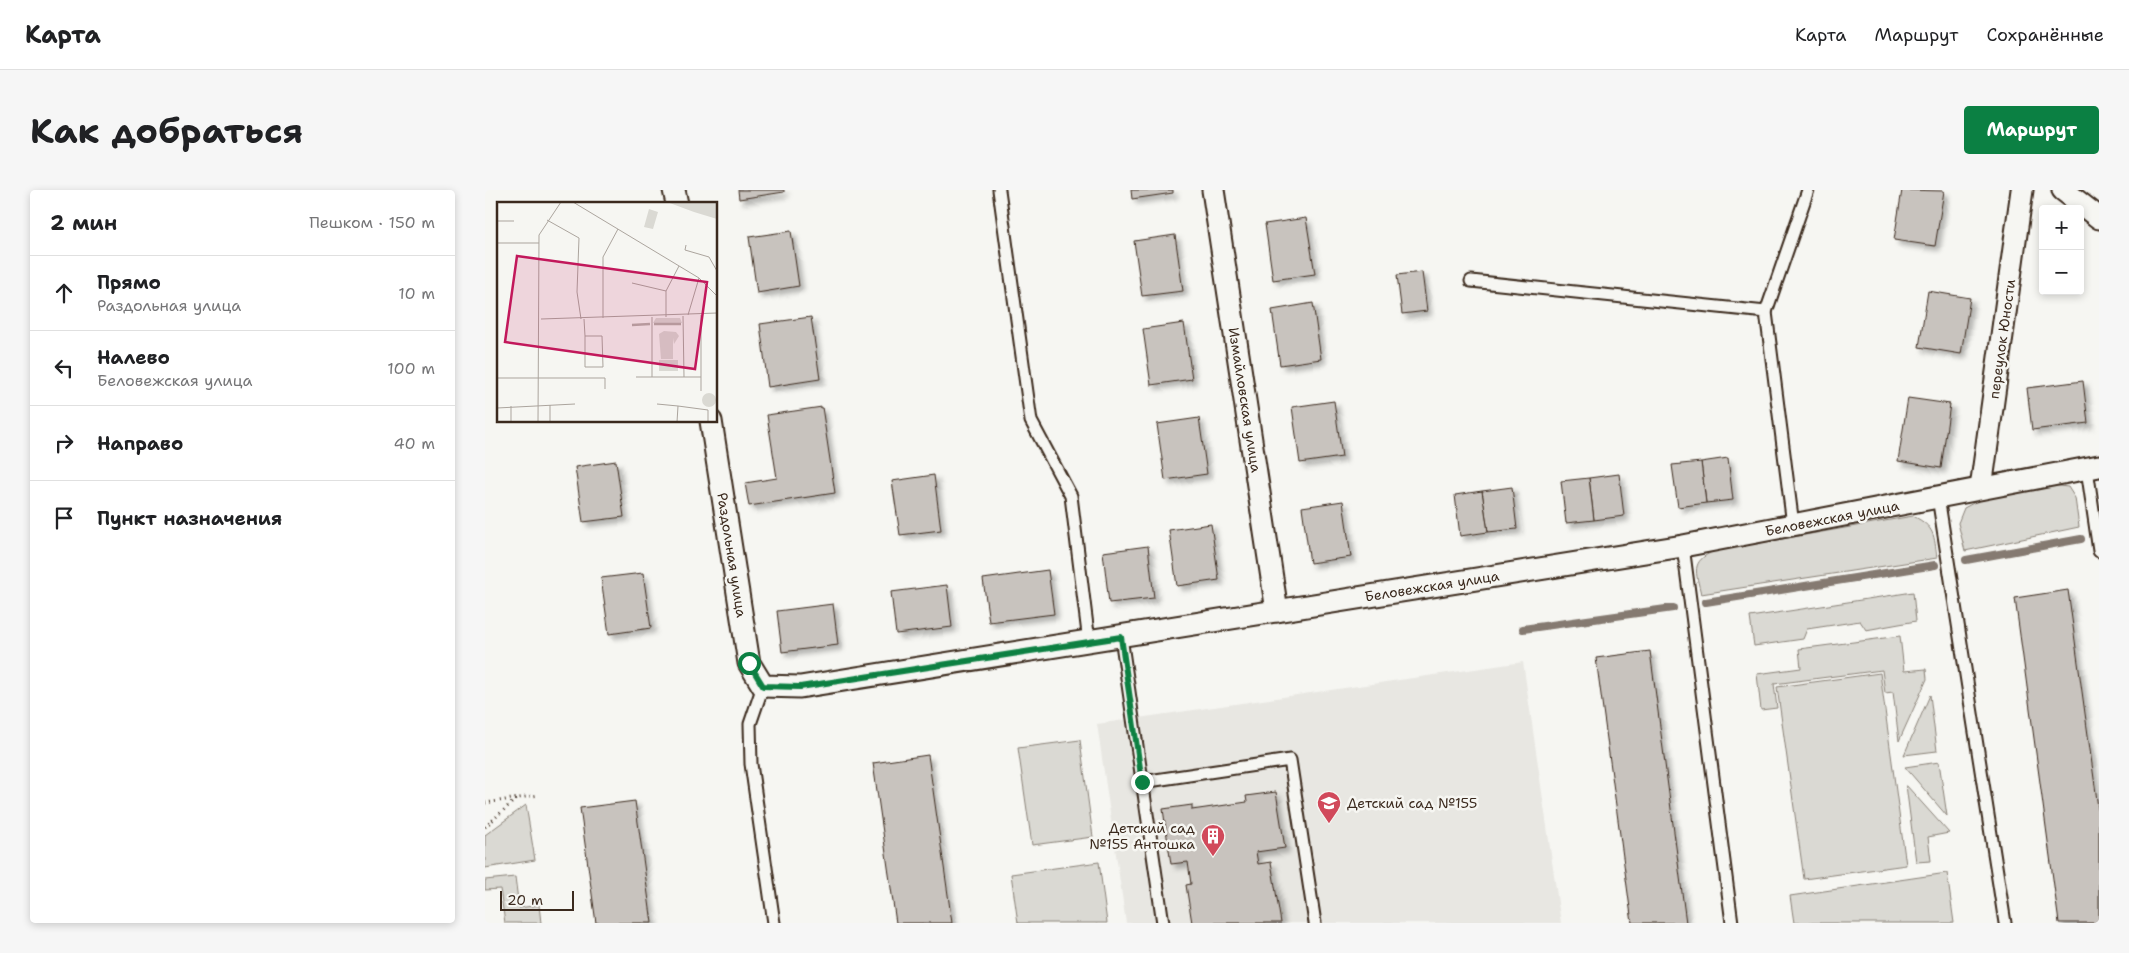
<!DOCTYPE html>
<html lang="ru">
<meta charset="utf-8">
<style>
body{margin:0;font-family:"Shantell Sans",sans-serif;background:#f6f6f6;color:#202124}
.controls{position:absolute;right:15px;top:15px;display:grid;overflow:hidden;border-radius:5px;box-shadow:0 2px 8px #0003}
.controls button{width:45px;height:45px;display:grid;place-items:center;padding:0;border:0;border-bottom:1px solid #e0e0e0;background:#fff;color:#202124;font:25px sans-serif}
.scale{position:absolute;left:15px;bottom:12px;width:74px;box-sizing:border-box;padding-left:5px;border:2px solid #3b2a1e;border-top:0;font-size:14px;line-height:18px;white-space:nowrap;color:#3b2a1e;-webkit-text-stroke:4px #f6f6f2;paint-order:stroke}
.stop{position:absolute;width:15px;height:15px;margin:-11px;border:4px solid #0b8043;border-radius:50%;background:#fff}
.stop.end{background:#0b8043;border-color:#fff;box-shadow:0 1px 5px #0008}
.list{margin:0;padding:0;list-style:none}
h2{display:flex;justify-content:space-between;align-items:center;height:65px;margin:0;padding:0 20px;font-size:21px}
h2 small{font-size:16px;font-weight:400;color:#757577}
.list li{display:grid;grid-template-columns:32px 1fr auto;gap:15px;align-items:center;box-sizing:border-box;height:75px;padding:0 20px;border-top:1px solid #e0e0e0}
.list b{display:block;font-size:19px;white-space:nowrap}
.list p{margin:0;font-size:16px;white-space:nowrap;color:#757577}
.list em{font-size:16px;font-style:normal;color:#757577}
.icon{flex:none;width:28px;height:28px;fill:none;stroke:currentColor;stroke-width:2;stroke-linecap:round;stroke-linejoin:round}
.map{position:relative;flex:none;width:1614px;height:733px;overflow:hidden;border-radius:5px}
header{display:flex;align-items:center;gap:30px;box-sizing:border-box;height:70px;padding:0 25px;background:#fff;border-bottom:1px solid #e0e0e0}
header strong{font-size:24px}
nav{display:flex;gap:28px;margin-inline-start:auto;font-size:18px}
.intro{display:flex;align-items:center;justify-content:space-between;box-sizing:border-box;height:120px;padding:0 30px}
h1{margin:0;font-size:35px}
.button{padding:12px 22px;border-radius:5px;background:#0b8043;color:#fff;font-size:18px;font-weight:700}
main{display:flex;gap:30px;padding:0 30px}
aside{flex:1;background:#fff;border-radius:5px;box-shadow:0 2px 8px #0003}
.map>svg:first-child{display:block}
.built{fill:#e8e7e2}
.green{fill:#dad9d3;stroke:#8a8278}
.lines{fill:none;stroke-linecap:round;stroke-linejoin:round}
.stream{stroke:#857a71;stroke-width:8}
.building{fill:#c8c3be;stroke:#3b2a1e;filter:url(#shadow)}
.service-casing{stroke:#3b2a1e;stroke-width:15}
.minor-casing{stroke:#3b2a1e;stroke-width:25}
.path{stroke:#3b2a1e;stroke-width:3;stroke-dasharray:1 4;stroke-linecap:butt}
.service{stroke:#f6f6f2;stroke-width:11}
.minor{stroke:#f6f6f2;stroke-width:21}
.route{stroke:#0b8043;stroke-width:6}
.labels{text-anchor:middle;stroke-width:5;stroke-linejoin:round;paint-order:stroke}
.street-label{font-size:14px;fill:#3b2a1e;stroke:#f6f6f2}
.poi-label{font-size:14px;fill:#3b2a1e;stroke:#f6f6f2;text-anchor:start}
.inset-river{fill:none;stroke:#b6b0a9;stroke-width:2.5}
.inset-road{fill:none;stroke:#aba49d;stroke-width:1}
.view{fill:#c2185b;fill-opacity:0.15;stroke:#c2185b;stroke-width:2.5}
.inset-edge{fill:none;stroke:#3b2a1e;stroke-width:2.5}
</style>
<header>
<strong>Карта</strong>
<nav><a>Карта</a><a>Маршрут</a><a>Сохранённые</a></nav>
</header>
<div class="intro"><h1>Как добраться</h1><a class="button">Маршрут</a></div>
<main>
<aside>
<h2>2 мин<small>Пешком · 150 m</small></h2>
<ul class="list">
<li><svg class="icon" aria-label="ahead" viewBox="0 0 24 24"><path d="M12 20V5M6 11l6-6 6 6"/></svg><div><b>Прямо</b><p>Раздольная улица</p></div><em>10 m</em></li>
<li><svg class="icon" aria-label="left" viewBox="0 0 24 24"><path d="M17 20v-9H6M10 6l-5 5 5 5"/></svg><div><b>Налево</b><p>Беловежская улица</p></div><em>100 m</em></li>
<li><svg class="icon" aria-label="right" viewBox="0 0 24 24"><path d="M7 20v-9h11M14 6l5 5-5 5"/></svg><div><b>Направо</b></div><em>40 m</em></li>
<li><svg class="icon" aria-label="arrive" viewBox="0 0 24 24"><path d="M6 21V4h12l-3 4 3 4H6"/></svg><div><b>Пункт назначения</b></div></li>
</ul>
</aside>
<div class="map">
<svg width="1614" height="733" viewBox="0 0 1614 733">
<defs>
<filter id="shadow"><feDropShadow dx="4.5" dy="4.5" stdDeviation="2.5" flood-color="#0004"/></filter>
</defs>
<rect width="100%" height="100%" fill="#f6f6f2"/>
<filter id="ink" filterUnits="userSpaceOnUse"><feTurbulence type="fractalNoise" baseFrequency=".02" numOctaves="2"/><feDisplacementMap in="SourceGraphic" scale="10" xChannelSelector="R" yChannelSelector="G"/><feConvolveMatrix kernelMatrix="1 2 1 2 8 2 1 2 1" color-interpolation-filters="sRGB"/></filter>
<g filter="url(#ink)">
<path class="built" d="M1038,472L1076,733H641L612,534Z"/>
<g class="green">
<path d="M1566,295L1583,297L1590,308L1594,337L1480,361L1473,333L1479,318L1492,311Z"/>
<path d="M1428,326C1450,337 1449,345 1452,368L1216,404C1211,382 1205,372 1229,361Z"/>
<path d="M1428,402L1431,431L1381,440L1375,431L1322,439L1318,449L1269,456L1265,427Z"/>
<path d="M1415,446L1419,481L1441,479L1442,489L1414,551L1408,502L1400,503L1397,480L1289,494L1292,518L1276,520L1272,484L1316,478L1314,459Z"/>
<path d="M1395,483L1421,675L1319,689L1292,497Z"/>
<path d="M1445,505L1452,561L1419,565Z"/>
<path d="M595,550L608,647L547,655L533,558Z"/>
<path d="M1454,572L1462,626L1420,577Z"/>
<path d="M1421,595L1464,643L1443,647L1446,671L1431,672Z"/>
<path d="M41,615L50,670L0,678V645Z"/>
<path d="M614,672L622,733H533L526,684Z"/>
<path d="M1462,683L1469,733H1309L1305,706Z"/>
<path d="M30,687L34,718L54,715L56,733H20L15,699L0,700V690Z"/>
</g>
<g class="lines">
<g class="stream">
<path d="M1481,370L1596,349"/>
<path d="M1221,412L1450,375"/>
<path d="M1038,439L1188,418"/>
</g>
</g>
<g class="building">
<path d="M253,0H299V2L254,9Z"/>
<path d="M646,0H688V3L647,9Z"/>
<path d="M1417,0L1459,1L1450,56L1409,50Z"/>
<path d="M821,28L830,84L788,90L780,34Z"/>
<path d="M306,41L314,96L272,103L264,47Z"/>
<path d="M690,45L698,101L657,106L649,51Z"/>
<path d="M937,82L942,121L917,124L912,85Z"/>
<path d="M1443,101L1485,108L1476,164L1434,157Z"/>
<path d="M828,113L836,169L795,175L787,120Z"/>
<path d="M326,127L335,189L283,197L275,134Z"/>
<path d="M699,133L707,189L666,195L658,139Z"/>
<path d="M1598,191L1603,233L1547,240L1542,198Z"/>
<path d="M1423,208L1465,214L1456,278L1413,271Z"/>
<path d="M849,211L857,267L815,273L807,217Z"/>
<path d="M337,217L350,303L264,316L260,293L292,288L282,225Z"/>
<path d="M714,228L722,284L680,290L672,234Z"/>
<path d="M1243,268L1248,310L1221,313L1216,272Z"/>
<path d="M131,271L139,327L98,332L90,277Z"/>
<path d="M1216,272L1221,313L1193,317L1187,275Z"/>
<path d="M1134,284L1139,326L1109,330L1104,288Z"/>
<path d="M449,285L456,340L415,345L407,291Z"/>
<path d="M1104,288L1109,330L1081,333L1076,291Z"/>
<path d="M1027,297L1032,339L1003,342L997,301Z"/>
<path d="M997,301L1003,342L975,346L970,305Z"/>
<path d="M858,311L866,367L825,373L817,317Z"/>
<path d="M726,334L734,390L692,396L684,340Z"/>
<path d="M663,356L669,408L624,413L618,362Z"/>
<path d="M563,380L569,424L504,432L498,389Z"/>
<path d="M158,383L166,438L124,444L116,388Z"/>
<path d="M462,395L467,437L411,444L406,402Z"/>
<path d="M1583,400L1614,625V733H1574L1530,408Z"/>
<path d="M348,414L353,455L297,462L292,421Z"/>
<path d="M1165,461L1186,619L1201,733H1147L1111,468Z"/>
<path d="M443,565L467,733H411L388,573Z"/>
<path d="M791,602L800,658L771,662L773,674L786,672L796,733H707L701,695L706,694L703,672L686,674L678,619L707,615V620L762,612L761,606Z"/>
<path d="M150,611L167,733H111L95,618Z"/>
</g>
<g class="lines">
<g class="service-casing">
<g id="service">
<path d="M514,0L546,231L586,306L604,452"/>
<path d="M986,91L1281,122L1308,335"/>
<path d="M1281,122L1323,0"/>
<path d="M1602,279L1614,361"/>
<path d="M1453,307L1520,733"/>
<path d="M1198,356L1247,733"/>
<path d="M636,447L678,733"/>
<path d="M278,496L265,534L266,574L289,733"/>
<path d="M657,592L805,570L830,733"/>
</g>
</g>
<g class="minor-casing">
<g id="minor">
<path d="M189,0L192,14"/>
<path d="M728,0L792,421"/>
<path d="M1578,0L1614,28"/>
<path d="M226,231L264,473L278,496L315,497L1198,356L1614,276"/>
<path d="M1496,298L1537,0"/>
</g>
</g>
<g class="path">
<path d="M0,613L54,605"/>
<path d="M0,637L31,609"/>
</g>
<use href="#service" class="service"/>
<use href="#minor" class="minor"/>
</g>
</g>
<g class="lines" filter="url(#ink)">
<path class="route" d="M264,473L278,496L315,497L636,447L657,592"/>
</g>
<defs>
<g id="school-pin" transform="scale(1.25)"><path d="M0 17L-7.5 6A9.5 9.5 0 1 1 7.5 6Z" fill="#d1495b" stroke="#f6f6f2"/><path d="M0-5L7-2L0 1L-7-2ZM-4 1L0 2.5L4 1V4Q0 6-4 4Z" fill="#fff"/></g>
<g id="building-pin" transform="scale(1.25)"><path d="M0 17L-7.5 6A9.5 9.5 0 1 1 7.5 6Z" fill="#d1495b" stroke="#f6f6f2"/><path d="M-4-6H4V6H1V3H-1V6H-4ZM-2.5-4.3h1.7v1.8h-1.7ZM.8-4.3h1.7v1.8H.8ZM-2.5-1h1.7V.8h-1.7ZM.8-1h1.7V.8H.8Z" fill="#fff"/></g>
</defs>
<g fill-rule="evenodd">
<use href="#school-pin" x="844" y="613"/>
<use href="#building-pin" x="728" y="646"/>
</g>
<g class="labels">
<g class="street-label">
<text transform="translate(1517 149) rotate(-82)" y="5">переулок Юности</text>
<text transform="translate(760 210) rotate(81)" y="5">Измайловская улица</text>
<text transform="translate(1347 328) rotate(-11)" y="5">Беловежская улица</text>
<text transform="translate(247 365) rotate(81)" y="5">Раздольная улица</text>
<text transform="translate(947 396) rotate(-9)" y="5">Беловежская улица</text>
</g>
<g class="poi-label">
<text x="862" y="618">Детский сад №155</text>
<text x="710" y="643" text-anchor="end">Детский сад<tspan x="710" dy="16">№155 Антошка</tspan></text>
</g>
</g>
<g transform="translate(12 12)">
<rect width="220" height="220" fill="#f6f6f2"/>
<path d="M170,0H220V17L197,10ZM152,7L161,10L156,27L147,25ZM159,116H183L185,121H156ZM167,129L179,130L182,134L177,142L176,136V157H164L162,132ZM162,158H181V169H162ZM205 198a7 7 0 1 1 14 0a7 7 0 1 1-14 0Z" fill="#dad9d3"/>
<path class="inset-river" d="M157,122H184M135,123L153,122"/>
<path class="inset-road" d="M76,0L202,76L220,94M50,18L82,36L80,90L84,117M0,19H17M0,41H42M189,43L188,48L212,55L220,69M135,81L169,89V115M169,89L182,64M191,113L202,76M204,113V189M186,114L187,175M106,116V55L121,27M44,117L220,111M87,117L88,134V165H106L105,134H88M139,175H204M155,175V115M0,176H108V187M160,202L181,204L180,220M53,203V220M14,204V220M181,204L211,208V220M0,206L78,202M41,220L42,33L64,0"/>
<path class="view" d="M20,54L210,80L198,167L8,140Z"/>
<rect width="220" height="220" class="inset-edge"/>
</g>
</svg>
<div class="controls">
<button>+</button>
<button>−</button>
</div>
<div class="scale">20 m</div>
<div class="stop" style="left:264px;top:473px"></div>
<div class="stop end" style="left:657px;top:592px"></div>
</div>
</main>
